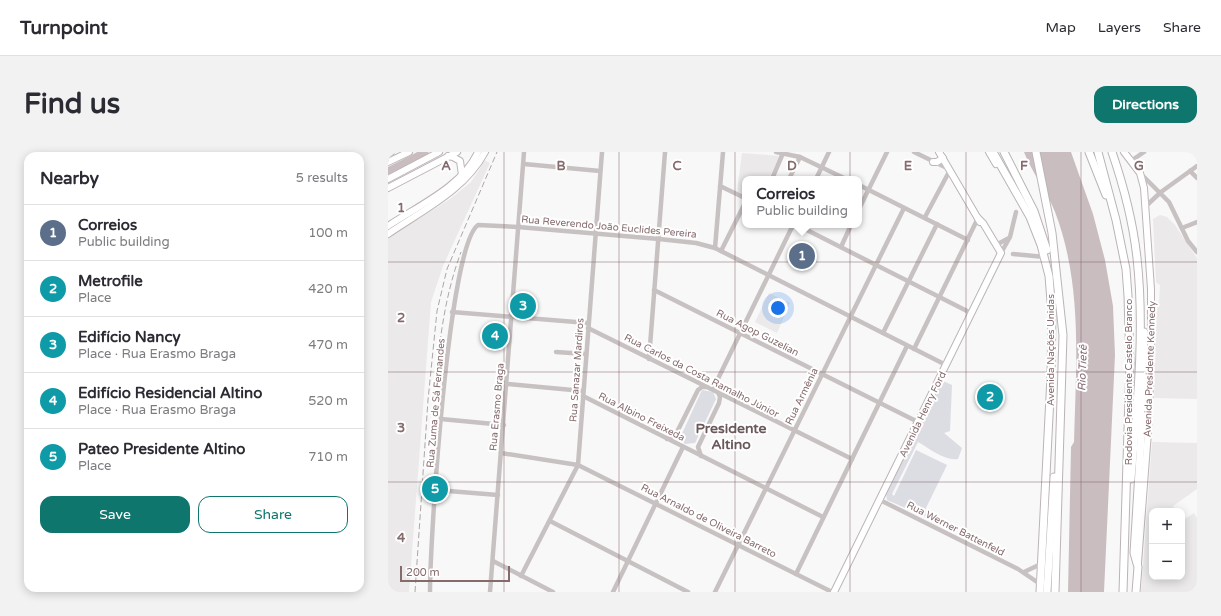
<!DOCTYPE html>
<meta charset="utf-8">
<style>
body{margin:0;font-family:"Varela Round",sans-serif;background:#f2f2f3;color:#2b2b33}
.controls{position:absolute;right:12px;bottom:12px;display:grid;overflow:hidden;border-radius:8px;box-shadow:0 2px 10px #0003}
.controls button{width:36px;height:36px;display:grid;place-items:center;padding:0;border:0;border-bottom:1px solid #e1e1e2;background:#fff;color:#2b2b33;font:20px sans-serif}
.scale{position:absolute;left:12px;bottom:10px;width:110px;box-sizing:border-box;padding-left:4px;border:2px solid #866b6d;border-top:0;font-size:11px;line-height:14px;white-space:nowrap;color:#866b6d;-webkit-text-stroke:3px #fff;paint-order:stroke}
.you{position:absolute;left:390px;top:156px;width:14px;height:14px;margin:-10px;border:3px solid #fff;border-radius:50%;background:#1a73e8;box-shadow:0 0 0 6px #1a73e833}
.badge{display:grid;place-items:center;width:26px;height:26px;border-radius:50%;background:#0f766e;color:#fff;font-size:13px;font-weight:700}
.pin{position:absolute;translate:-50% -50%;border:2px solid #fff;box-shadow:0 1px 4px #0006}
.popup{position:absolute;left:354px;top:24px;width:120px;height:52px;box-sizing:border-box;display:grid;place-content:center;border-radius:8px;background:#fff;filter:drop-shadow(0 1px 3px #0005);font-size:13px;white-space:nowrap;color:#7c7c81}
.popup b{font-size:15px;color:#2b2b33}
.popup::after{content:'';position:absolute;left:50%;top:100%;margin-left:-8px;border:8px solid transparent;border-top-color:#fff}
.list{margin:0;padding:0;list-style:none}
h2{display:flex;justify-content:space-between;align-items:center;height:52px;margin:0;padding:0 16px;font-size:17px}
h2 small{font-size:13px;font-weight:400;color:#7c7c81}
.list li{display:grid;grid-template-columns:26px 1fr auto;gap:12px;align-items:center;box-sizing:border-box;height:56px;padding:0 16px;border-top:1px solid #e1e1e2}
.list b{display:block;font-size:15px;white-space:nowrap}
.list p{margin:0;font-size:13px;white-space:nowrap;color:#7c7c81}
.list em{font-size:13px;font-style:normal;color:#7c7c81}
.actions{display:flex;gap:8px;padding:12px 16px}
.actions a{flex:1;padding:9px 0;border:1px solid #0f766e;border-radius:12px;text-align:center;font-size:14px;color:#0f766e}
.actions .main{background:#0f766e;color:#fff}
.map{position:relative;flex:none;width:809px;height:440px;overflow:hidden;border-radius:12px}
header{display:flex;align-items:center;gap:24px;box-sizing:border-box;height:56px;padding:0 20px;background:#fff;border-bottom:1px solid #e1e1e2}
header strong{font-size:19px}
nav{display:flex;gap:22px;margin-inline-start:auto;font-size:14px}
.intro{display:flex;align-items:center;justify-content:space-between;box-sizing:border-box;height:96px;padding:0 24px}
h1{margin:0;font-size:28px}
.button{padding:10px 18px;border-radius:12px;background:#0f766e;color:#fff;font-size:14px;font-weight:700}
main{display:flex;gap:24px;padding:0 24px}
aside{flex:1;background:#fff;border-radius:12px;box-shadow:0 2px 10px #0003}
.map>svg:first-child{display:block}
.built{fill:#ebe9ea}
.green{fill:#dcdce3}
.water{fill:#cabdc0}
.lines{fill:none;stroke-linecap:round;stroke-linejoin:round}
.river{stroke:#cabdc0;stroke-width:7}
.major-casing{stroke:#bdb4b5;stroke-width:8}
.highway-casing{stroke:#bbb4b5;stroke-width:9}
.minor{stroke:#c8c1c1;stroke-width:4.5}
.major{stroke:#fff;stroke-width:6}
.highway{stroke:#fff;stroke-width:7}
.rail{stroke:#afa5a5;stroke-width:1;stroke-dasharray:6 3;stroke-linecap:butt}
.grid{fill:none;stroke:#866b6d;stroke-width:1;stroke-opacity:0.55}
.labels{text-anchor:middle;stroke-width:4;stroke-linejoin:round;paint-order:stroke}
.street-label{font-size:10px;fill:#866b6d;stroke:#fff}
.water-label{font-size:11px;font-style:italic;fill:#876d74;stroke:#fff}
.district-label{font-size:14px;font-weight:bold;fill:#6b585a;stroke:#fff}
.grid-label{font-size:13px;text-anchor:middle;font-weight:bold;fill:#866b6d;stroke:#fff;stroke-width:4;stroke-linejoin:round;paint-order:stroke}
</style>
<header>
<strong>Turnpoint</strong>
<nav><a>Map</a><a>Layers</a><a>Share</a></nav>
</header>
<div class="intro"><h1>Find us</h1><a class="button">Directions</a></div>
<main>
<aside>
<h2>Nearby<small>5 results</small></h2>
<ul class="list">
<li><span class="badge" style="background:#5c6f8a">1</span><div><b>Correios</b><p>Public building</p></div><em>100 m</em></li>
<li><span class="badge" style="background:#0f9aa8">2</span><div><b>Metrofile</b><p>Place</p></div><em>420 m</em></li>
<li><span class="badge" style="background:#0f9aa8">3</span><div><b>Edifício Nancy</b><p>Place · Rua Erasmo Braga</p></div><em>470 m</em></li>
<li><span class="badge" style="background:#0f9aa8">4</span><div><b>Edifício Residencial Altino</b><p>Place · Rua Erasmo Braga</p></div><em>520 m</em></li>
<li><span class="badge" style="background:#0f9aa8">5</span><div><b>Pateo Presidente Altino</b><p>Place</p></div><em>710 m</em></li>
</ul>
<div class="actions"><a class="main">Save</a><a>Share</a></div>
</aside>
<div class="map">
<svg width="809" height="440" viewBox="0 0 809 440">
<rect width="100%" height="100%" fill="#f8f8f9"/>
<g class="built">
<path d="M354,1L391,4L381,27H357V44L349,39Z"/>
<path d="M96,8L102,11L55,114L43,150L21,440H0V86L62,47L83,30L91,18Z"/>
<path d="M772,63L779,65L787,73L809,106V247L766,246L768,155L771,152L772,133L768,130L765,67Z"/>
<path d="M381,141L402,151L389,181L367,170Z"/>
<path d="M764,290L809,291V337L785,354L787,359H764V425H794V369L806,361L809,366V440H753Z"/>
</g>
<g class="green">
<path d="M553,228L564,233L562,279L556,281L574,296L570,307C556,309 541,296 530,290L504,342L506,344L528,298L559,313L537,358L541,361L538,365L499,348L498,342Z"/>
<path d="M314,238L325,240L328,247L307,291L297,292L292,286Z"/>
</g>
<path class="water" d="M636,0H683L705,62L717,108L725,154L727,203L716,440H680L683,295L686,290C688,213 695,133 667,60C659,39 644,21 636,0Z"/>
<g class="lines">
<path class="river" d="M0,19L37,0"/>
<g class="major-casing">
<g id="major">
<path d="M551,0L592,70"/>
<path d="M601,0L608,12"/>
<path d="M736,0L752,21L756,36L763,137V204L760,280L750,411"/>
<path d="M0,2L3,0"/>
<path d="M60,4L65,5L72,9L74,23"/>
<path d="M0,10L21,0"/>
<path d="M545,10H549L555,6"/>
<path d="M0,27L51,0"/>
<path d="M0,36L69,0"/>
<path d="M0,74C30,54 75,34 90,0"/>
<path d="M0,82C35,58 77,38 97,0"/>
<path d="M446,440L613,101L595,71L590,66"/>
</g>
</g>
<g class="highway-casing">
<g id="highway">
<path d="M605,0L642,65L653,93L661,124L664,162L663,225L652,440"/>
<path d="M616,0L646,59L659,98"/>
<path d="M648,0L664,81L675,183L667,440"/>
<path d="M701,0L718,43"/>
<path d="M710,0L728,68L738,117L740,144L742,212L735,440"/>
<path d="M724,0C736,35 745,70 749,106C757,179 749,255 743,327"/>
<path d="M659,440L666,325"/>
<path d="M748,440L750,415L746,401L755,255L756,180"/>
</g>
</g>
<g class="minor">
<path d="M388,0L412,5L458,27"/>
<path d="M526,0L561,17"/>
<path d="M743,9L756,0"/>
<path d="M136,12L212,19"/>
<path d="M802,19L809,26"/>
<path d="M752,21L781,50L800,89L809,100"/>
<path d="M384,27L395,1"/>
<path d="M401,27L412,5"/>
<path d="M428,27L441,0"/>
<path d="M471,33L580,88"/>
<path d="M332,34L357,46"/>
<path d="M758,54L773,40L809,14"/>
<path d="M471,57L499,0"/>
<path d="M537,65L562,18"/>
<path d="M409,73L583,161"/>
<path d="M794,76L809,70"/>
<path d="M608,93L621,86"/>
<path d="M453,95L463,73"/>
<path d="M327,96L335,0"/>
<path d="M333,99L357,51"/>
<path d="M613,101L622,85L628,60"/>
<path d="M625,102L657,105"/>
<path d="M266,138L530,270"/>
<path d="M64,160L200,171"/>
<path d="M200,176L464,307"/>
<path d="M495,181L549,72"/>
<path d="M526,197L590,66"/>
<path d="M168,200L198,202"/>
<path d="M261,207L277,0"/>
<path d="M119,232L195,239"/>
<path d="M325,237L405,73"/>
<path d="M195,244L435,365"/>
<path d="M53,267L116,273"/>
<path d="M279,287L287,284L310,238L314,235H318"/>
<path d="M113,301L190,313L444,440"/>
<path d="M313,304L310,295L331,251L332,245L330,240"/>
<path d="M48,338L110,343"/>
<path d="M492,348L630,417L652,432"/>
<path d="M162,369L300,440"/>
<path d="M105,409L165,440"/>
<path d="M636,420L653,412"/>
<path d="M408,422L519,194"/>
<path d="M133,424L190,313L214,0"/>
<path d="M42,440C42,390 60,94 90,73L130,75L271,87L308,91L327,96L558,213"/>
<path d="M102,440L136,0"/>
<path d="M225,440L295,295"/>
<path d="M327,440L516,56"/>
</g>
<use href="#major" class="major"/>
<use href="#highway" class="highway"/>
<g class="rail">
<path d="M49,217C53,176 59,138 73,100"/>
<path d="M27,440L40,248L49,159L59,117L109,0"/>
</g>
</g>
<path class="grid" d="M116,0V440M231,0V440M347,0V440M462,0V440M578,0V440M693,0V440M0,110H809M0,220H809M0,330H809"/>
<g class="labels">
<g class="street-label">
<text transform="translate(221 74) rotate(5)" y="4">Rua Reverendo João Euclides Pereira</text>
<text transform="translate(370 180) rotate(27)" y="4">Rua Agop Guzelian</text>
<text transform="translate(662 198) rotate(-90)" y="4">Avenida Nações Unidas</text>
<text transform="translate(761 217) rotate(-88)" y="4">Avenida Presidente Kennedy</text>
<text transform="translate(188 218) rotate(-86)" y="4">Rua Sanazar Mardiros</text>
<text transform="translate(314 223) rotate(27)" y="4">Rua Carlos da Costa Ramalho Júnior</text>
<text transform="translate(740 230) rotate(-90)" y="4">Rodovia Presidente Castelo Branco</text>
<text transform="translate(413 244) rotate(-64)" y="4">Rua Armênia</text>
<text transform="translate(47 251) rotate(-85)" y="4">Rua Zuma de Sá Fernandes</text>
<text transform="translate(108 255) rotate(-85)" y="4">Rua Erasmo Braga</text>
<text transform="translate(534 262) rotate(-64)" y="4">Avenida Henry Ford</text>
<text transform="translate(254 264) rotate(27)" y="4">Rua Albino Freixeda</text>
<text transform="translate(321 368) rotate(27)" y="4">Rua Arnaldo de Oliveira Barreto</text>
<text transform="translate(568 376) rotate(27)" y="4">Rua Werner Battenfeld</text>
</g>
<g class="water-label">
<text transform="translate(694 216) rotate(-88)" y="4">Rio Tietê</text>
</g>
<g class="district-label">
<text x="343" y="281">Presidente<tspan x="343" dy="16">Altino</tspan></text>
</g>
</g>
<g class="grid-label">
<text x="58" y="18">A</text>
<text x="173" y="18">B</text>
<text x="289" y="18">C</text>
<text x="404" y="18">D</text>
<text x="520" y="18">E</text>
<text x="636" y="18">F</text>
<text x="751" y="18">G</text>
<text x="13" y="60">1</text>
<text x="13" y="170">2</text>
<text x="13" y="280">3</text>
<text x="13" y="390">4</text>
</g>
</svg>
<div class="controls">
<button>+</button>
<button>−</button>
</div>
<div class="scale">200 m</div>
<div class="you"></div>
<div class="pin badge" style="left:414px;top:104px;background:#5c6f8a">1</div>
<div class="popup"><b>Correios</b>Public building</div>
<div class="pin badge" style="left:602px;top:245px;background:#0f9aa8">2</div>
<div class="pin badge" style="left:135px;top:154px;background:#0f9aa8">3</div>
<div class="pin badge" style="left:107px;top:184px;background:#0f9aa8">4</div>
<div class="pin badge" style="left:47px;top:337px;background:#0f9aa8">5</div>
</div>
</main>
